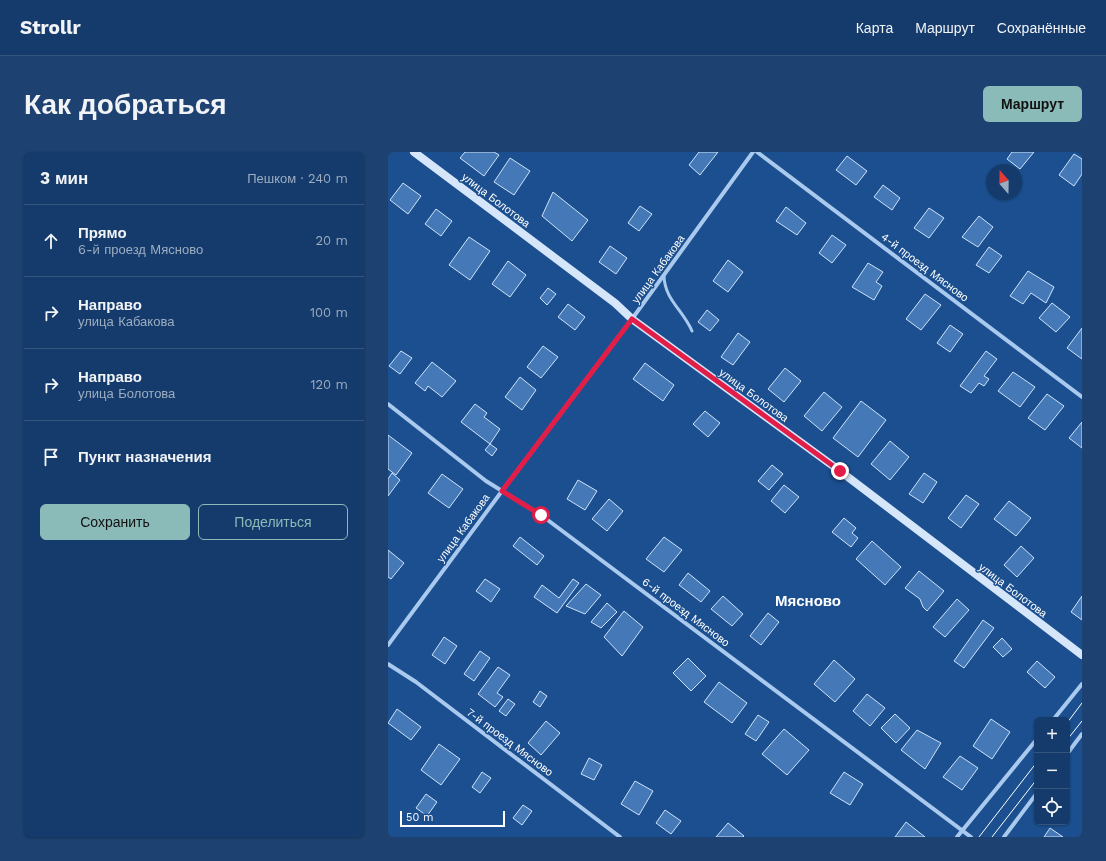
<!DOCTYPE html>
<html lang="ru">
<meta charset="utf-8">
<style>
body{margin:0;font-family:"Work Sans",sans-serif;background:#1d4271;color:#f1f3f6}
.controls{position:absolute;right:12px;bottom:12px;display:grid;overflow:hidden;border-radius:6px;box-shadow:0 1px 3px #0004}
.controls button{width:36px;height:36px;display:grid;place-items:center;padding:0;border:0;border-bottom:1px solid #33557e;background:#143b6b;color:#f1f3f6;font:20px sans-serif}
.compass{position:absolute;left:598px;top:12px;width:36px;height:36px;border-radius:50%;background:#143b6b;box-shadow:0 1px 3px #0004;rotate:340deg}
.scale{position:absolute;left:12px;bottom:10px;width:105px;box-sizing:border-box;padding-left:4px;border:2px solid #fff;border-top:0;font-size:11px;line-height:14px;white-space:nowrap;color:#fff;-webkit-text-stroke:3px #1b4f8f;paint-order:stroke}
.stop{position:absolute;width:12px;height:12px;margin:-9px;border:3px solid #e11d48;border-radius:50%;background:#fff}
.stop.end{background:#e11d48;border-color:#fff;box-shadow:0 1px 4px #0008}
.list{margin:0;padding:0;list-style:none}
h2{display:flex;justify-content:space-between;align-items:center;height:52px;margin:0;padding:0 16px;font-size:17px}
h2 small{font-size:13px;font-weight:400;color:#9dadc1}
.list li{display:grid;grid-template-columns:26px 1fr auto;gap:12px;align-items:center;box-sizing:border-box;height:72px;padding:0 16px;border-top:1px solid #33557e}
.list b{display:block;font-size:15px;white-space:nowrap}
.list p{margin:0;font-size:13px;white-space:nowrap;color:#9dadc1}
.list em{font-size:13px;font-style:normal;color:#9dadc1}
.actions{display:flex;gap:8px;padding:12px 16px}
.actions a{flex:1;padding:9px 0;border:1px solid #8bbbb9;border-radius:6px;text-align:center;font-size:14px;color:#8bbbb9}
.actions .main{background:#8bbbb9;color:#111}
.icon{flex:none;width:22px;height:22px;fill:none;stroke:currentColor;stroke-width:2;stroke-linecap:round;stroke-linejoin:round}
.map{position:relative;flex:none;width:694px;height:685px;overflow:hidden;border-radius:6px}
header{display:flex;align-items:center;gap:24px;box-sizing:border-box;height:56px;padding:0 20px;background:#143b6b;border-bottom:1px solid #33557e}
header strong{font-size:19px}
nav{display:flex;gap:22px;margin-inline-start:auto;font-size:14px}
.intro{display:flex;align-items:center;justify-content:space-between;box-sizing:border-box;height:96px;padding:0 24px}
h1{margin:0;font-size:28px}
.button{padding:10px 18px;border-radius:6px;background:#8bbbb9;color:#111;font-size:14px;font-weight:700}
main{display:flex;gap:24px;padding:0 24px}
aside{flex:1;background:#143b6b;border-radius:6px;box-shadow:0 1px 3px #0004}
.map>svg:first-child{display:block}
.building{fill:#4478b7;stroke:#cfe3fa}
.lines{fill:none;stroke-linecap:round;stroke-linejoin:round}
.lane{stroke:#a9c9ee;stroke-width:3}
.street{stroke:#a9c9ee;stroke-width:4}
.secondary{stroke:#d6e6fa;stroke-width:8}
.tram{stroke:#fff;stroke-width:1}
.route{stroke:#e11d48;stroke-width:5}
.labels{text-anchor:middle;stroke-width:3;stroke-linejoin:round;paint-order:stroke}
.street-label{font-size:11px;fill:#fff;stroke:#1b4f8f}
.district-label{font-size:15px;font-weight:bold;fill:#fff;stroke:#1b4f8f}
</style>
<header>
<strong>Strollr</strong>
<nav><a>Карта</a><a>Маршрут</a><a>Сохранённые</a></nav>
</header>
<div class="intro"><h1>Как добраться</h1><a class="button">Маршрут</a></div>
<main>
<aside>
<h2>3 мин<small>Пешком · 240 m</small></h2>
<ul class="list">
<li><svg class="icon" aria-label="ahead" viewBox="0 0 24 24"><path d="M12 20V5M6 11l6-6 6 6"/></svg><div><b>Прямо</b><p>6-й проезд Мясново</p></div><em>20 m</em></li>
<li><svg class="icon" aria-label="right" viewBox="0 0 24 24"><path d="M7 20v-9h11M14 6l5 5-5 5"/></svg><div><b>Направо</b><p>улица Кабакова</p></div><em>100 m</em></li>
<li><svg class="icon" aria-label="right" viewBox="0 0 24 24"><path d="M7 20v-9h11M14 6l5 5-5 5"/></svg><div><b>Направо</b><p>улица Болотова</p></div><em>120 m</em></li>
<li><svg class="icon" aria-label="arrive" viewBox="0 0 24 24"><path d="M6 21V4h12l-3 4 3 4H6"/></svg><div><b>Пункт назначения</b></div></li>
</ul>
<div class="actions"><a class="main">Сохранить</a><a>Поделиться</a></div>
</aside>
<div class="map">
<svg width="694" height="685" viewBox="0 0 694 685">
<rect width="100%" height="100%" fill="#1b4f8f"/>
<g class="building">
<path d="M77,0H106L111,3L96,24L72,6Z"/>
<path d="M311,0H330L312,23L301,13Z"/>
<path d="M624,0H646L632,17L619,7Z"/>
<path d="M686,2L694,7V22L686,34L671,23Z"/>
<path d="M459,4L479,19L468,33L448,18Z"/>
<path d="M122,6L142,19L126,43L106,30Z"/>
<path d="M15,31L33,44L20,62L2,48Z"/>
<path d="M495,33L512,46L504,58L486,45Z"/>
<path d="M165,40L200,68L184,89L154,64Z"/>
<path d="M252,54L264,62L251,79L240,71Z"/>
<path d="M398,55L418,71L409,83L388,69Z"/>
<path d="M541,56L556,66L541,86L526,76Z"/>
<path d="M48,57L64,69L53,84L37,72Z"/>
<path d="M591,64L605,75L590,95L574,85Z"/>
<path d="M444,83L458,93L444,111L431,101Z"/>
<path d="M81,85L102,99L82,128L61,113Z"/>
<path d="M222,94L239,106L228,122L211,110Z"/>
<path d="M601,95L614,104L601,121L588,113Z"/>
<path d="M340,108L355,120L340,140L325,129Z"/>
<path d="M120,109L138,123L122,145L104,132Z"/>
<path d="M480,111L495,120L488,130L494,134L486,148L464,135Z"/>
<path d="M640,119L666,135L658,151L643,141L635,152L622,144Z"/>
<path d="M160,136L168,142L159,153L152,146Z"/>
<path d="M537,142L553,153L533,178L518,167Z"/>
<path d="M664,151L682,165L668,180L651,166Z"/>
<path d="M180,152L197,165L187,178L170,165Z"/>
<path d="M319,158L331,168L322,179L310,170Z"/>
<path d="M562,173L575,182L562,200L549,191Z"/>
<path d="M694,176V207L679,196Z"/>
<path d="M350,181L362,190L345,213L333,205Z"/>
<path d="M155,194L170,205L153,226L139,215Z"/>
<path d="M13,199L24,206L12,222L1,214Z"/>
<path d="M598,199L609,207L596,224L601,227L596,234L591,231L583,241L572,234Z"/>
<path d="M44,210L68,229L54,245L40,234L37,239L27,231Z"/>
<path d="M257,211L286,233L275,249L245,227Z"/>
<path d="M397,216L413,229L396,250L380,237Z"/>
<path d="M625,220L647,235L632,255L610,239Z"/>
<path d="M132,225L148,238L134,258L117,245Z"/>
<path d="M436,240L454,255L434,279L416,264Z"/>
<path d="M659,242L676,254L657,278L640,266Z"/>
<path d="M473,249L498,268L470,305L445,286Z"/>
<path d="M87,252L99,261L96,265L112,277L102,292L73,270Z"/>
<path d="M317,259L332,271L320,285L305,272Z"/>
<path d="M694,270V296L681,286Z"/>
<path d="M0,283L24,301L8,323L0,317Z"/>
<path d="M502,289L521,305L502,328L483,312Z"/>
<path d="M102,292L109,297L104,304L97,298Z"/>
<path d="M384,313L395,322L381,338L370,329Z"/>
<path d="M4,321L12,328L0,344V327Z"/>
<path d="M536,321L549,330L535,351L521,342Z"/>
<path d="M54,322L75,337L61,356L40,341Z"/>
<path d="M190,328L209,339L197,358L179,347Z"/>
<path d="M396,333L411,345L397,361L383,349Z"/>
<path d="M578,343L591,352L573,376L560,366Z"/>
<path d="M221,347L235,359L219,379L204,367Z"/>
<path d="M621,349L643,366L628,384L606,367Z"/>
<path d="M456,366L468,376L464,381L470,386L463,395L444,380Z"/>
<path d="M132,385L156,404L149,413L125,394Z"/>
<path d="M276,385L294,398L276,420L258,407Z"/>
<path d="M484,389L513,415L497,433L468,407Z"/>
<path d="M633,394L646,406L629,425L616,413Z"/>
<path d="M0,398L16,411L3,427L0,425Z"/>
<path d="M531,419L556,439L539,459L535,455L532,447L517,436Z"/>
<path d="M300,421L322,439L313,450L291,433Z"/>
<path d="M97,427L112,437L103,450L88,439Z"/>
<path d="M185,427L191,431L169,461L146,445L154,433L171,446Z"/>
<path d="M198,432L213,443L197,462L178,454Z"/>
<path d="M335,444L355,462L344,474L323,457Z"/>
<path d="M694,444V468L683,460Z"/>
<path d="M569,447L581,458L557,485L545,475Z"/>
<path d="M219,451L229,460L213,476L203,470Z"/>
<path d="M236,459L255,475L234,504L216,485Z"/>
<path d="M380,461L391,470L373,493L362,484Z"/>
<path d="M595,468L606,476L576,516L566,509Z"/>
<path d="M56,485L69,494L57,512L44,503Z"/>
<path d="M614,486L624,497L615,505L605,495Z"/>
<path d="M92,499L102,506L86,529L76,522Z"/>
<path d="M300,506L318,524L303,539L285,521Z"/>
<path d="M446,508L467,527L447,550L426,532Z"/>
<path d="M649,509L667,525L657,536L639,520Z"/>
<path d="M110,515L122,523L109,541L115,545L107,555L90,542Z"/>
<path d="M331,530L359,551L344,571L316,550Z"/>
<path d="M152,539L159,544L152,555L145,550Z"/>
<path d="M479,542L497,556L482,574L465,559Z"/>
<path d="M120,547L127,552L118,564L111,559Z"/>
<path d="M9,557L33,575L23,588L0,571Z"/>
<path d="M507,562L522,576L508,591L493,576Z"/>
<path d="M370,563L381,570L368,589L357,582Z"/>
<path d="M603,567L622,580L604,607L585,594Z"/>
<path d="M158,569L172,581L153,603L140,591Z"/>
<path d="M396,577L421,598L399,623L374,602Z"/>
<path d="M529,578L553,591L537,617L513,598Z"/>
<path d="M51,592L72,607L53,633L33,618Z"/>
<path d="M572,604L590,616L574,638L555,625Z"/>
<path d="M201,606L214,613L206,628L193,622Z"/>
<path d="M94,620L103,626L92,641L84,635Z"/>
<path d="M456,620L475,632L462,653L442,641Z"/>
<path d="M247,629L265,639L251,663L233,652Z"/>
<path d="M38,642L49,650L39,664L28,656Z"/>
<path d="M135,653L144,659L134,673L125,666Z"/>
<path d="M277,658L293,669L283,682L268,671Z"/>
<path d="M518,670L537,685H507Z"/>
<path d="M340,671L356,684L355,685H328Z"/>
<path d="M662,676L675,685H656Z"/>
</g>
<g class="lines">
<path class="lane" d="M276,123C276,147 295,158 304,179"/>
<g class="street">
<path d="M369,0L694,245"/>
<path d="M0,252L98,329L153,363L583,685"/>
<path d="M0,493L114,339L244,167L365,0"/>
<path d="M0,512L28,530L232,685"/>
<path d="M665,568L694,532"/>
<path d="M679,602L694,582"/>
<path d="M569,685L649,587"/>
<path d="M616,685L649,641"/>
</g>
<path class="secondary" d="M26,0L227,151L244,167L452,319L694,503"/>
<g class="tram">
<path d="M679,571L694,551"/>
<path d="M679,588L694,569"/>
<path d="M591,685L649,610"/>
<path d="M604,685L649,627"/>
</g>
</g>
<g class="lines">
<path class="route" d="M153,363L114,339L244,167L452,319"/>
</g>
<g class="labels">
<g class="street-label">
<text transform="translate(108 48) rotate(37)" y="4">улица Болотова</text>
<text transform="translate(537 115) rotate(37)" y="4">4-й проезд Мясново</text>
<text transform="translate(270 117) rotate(-54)" y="4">улица Кабакова</text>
<text transform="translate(366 243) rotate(36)" y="4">улица Болотова</text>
<text transform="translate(75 376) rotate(-54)" y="4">улица Кабакова</text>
<text transform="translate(625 438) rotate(37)" y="4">улица Болотова</text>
<text transform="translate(298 460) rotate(37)" y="4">6-й проезд Мясново</text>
<text transform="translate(122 590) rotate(37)" y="4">7-й проезд Мясново</text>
</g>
<g class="district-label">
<text x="420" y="454">Мясново</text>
</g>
</g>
</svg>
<div class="controls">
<button>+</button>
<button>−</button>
<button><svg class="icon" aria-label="locate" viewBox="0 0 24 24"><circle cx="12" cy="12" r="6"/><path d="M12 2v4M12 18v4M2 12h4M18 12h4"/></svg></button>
</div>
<svg class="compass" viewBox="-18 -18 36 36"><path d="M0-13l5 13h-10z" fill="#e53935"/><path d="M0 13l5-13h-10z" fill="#9dadc1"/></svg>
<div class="scale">50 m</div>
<div class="stop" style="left:153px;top:363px"></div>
<div class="stop end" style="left:452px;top:319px"></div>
</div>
</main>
